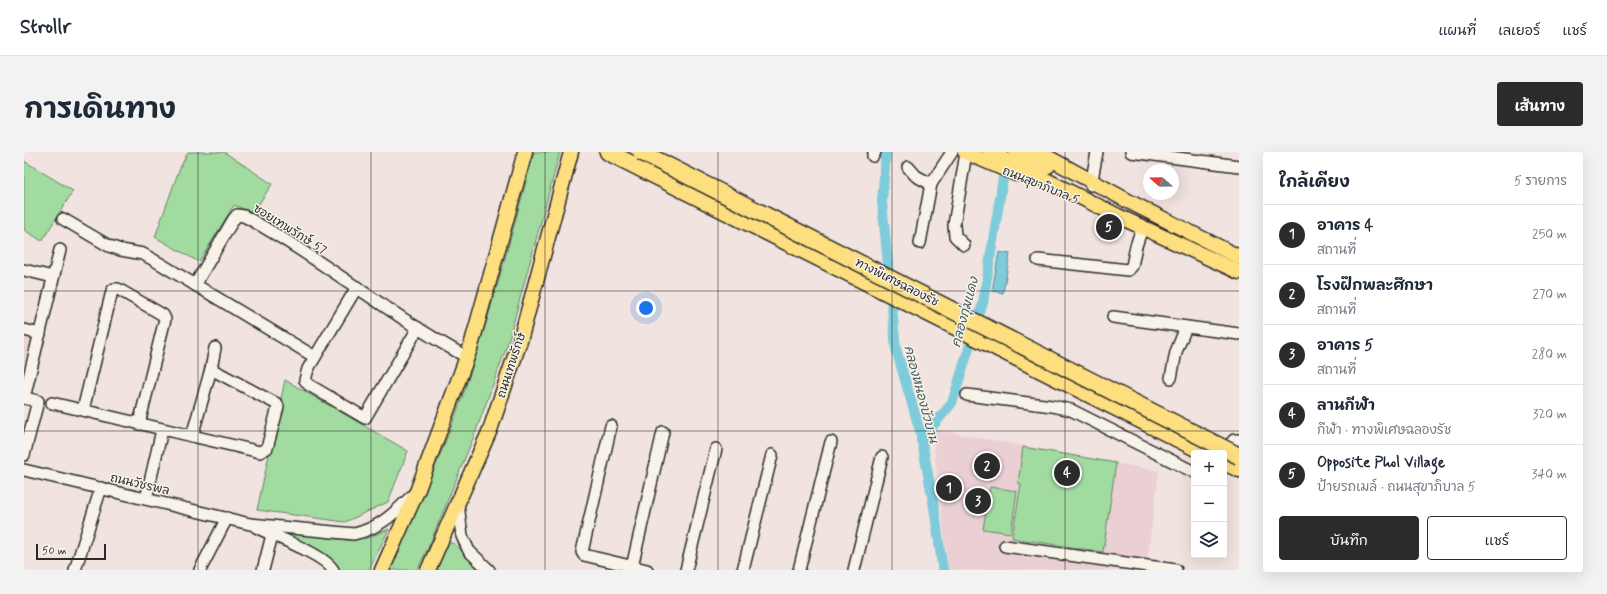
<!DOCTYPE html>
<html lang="th">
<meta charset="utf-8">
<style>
body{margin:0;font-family:Mynerve,"Playpen Sans Thai",sans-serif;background:#f2f2f3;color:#1f2937}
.controls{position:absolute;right:12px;bottom:12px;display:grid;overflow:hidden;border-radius:4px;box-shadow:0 4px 16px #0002}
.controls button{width:36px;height:36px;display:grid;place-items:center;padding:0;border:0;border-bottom:1px solid #e0e1e3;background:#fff;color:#1f2937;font:20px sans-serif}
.compass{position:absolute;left:1119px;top:12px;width:36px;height:36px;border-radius:50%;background:#fff;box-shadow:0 4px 16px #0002;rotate:290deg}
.scale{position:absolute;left:12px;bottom:10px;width:70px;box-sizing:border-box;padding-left:4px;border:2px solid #2b2b2b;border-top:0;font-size:11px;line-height:14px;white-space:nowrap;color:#2b2b2b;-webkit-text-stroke:3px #f7f3e8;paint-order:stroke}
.you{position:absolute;left:622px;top:156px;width:14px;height:14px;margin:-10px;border:3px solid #fff;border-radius:50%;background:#1a73e8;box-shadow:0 0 0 6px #1a73e833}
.badge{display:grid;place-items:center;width:26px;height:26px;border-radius:50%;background:#2b2b2b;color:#fff;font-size:13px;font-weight:700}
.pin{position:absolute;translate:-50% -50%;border:2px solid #fff;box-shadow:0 1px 4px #0006}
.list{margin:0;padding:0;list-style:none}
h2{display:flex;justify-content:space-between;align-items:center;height:52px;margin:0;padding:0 16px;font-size:17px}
h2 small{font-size:13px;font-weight:400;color:#747a83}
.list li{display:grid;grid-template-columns:26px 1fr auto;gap:12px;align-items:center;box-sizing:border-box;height:60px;padding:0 16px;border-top:1px solid #e0e1e3}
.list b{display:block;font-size:15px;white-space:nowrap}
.list p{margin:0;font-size:13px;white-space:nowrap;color:#747a83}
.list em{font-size:13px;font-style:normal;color:#747a83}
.actions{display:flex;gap:8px;padding:12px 16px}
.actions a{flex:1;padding:9px 0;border:1px solid #2b2b2b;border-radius:4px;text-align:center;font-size:14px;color:#2b2b2b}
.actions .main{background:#2b2b2b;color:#fff}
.icon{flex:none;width:22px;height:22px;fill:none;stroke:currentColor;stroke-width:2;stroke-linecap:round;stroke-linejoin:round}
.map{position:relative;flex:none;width:1215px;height:418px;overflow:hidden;border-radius:4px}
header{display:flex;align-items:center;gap:24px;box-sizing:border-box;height:56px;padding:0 20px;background:#fff;border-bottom:1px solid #e0e1e3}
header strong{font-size:19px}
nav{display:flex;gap:22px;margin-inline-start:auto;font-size:14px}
.intro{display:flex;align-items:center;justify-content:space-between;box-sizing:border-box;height:96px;padding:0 24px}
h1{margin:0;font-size:28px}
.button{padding:10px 18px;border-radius:4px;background:#2b2b2b;color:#fff;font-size:14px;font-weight:700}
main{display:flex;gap:24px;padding:0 24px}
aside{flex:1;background:#fff;border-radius:4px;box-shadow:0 4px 16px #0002}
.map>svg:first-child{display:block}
.built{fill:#ead0d4}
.green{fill:#a1dba0;stroke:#668366}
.water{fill:#7eccdb;stroke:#5d8c95}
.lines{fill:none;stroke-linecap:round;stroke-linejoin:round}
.canal{stroke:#7eccdb;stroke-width:10}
.minor-casing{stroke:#2b2b2b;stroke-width:14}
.major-casing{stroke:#2b2b2b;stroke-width:17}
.highway-casing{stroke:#2b2b2b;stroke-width:19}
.minor{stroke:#f7f3e8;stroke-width:11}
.major{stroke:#fedf80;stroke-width:14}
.highway{stroke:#fedf80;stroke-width:16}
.highway-bridge-casing{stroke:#2b2b2b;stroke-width:19;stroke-linecap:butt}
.highway-bridge{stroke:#fedf80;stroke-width:16}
.grid{fill:none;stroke:#2b2b2b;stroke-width:1;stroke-opacity:0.55}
.labels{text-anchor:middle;stroke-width:3;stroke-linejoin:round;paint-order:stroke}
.street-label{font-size:12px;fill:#2b2b2b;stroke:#f7f3e8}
.water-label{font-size:13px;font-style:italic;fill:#445b60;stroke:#f7f3e8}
</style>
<header>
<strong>Strollr</strong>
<nav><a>แผนที่</a><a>เลเยอร์</a><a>แชร์</a></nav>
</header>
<div class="intro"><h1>การเดินทาง</h1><a class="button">เส้นทาง</a></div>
<main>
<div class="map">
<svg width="1215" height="418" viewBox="0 0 1215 418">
<rect width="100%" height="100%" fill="#f1e3df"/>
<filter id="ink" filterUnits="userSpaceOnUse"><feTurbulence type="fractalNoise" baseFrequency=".025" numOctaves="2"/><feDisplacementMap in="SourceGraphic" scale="8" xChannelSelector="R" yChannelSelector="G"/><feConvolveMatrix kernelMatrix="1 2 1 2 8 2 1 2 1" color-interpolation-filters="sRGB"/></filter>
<g filter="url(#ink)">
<g class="built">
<path d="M0,169L12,173L0,218Z"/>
<path d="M908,277L1135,319L1122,418H926L923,410Z"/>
</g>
<g class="green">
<path d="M164,0H200L248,32L229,61L210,53L175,110L131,85L155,18Z"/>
<path d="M510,0H536L483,194L452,279L405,394L393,418H364C395,354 424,289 446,222C470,149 490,74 510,0Z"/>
<path d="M0,9L49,39L18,89L0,78Z"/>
<path d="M261,228L384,299L364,350L321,370L233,358Z"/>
<path d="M999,295L1092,311L1079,400L988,386L997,332L994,331Z"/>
<path d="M966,335L993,339L987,381L959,377Z"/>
<path d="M365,377L345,418H314L260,383L263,381L323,388L343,386Z"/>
<path d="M427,391L431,392L455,418H412L424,392Z"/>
</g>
<path class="water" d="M975,100L986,102L979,141L968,139Z"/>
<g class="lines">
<g class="canal">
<path d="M862,0L858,50L872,197L896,279L910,355L918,412L920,418"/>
<path d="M897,288L928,251L959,151L979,26"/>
</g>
<g class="minor-casing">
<g id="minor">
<path d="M1107,0L1215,14"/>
<path d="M849,4L851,0"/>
<path d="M884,15L892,24L907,32"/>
<path d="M1067,33L1073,0"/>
<path d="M39,67L85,94L97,98L119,102L135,111L291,205L333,135"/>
<path d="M896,91L907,32L928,0"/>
<path d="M940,93L931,84L930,73L942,1"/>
<path d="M1014,108L1104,118L1108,114L1112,94L1118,76"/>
<path d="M0,118L29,125"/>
<path d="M171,133L209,68L213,63L220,64C297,106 365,163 443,205"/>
<path d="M1089,165L1215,182"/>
<path d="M0,178L16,182"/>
<path d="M291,205L284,217L281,228L285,233L341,266L394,176"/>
<path d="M1147,226L1152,200L1162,175"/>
<path d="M943,243L1028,254L1047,258L1170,320"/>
<path d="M0,246L36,98"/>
<path d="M0,246L14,249L0,303"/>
<path d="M28,251L236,300L243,296L254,255L253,252L187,217"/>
<path d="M59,258L88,139L90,137H94L139,163L141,167L115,272"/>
<path d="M587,274L558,400L560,403L623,418"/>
<path d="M168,284L187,217L191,196"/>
<path d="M1198,301L1210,288H1215"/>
<path d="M0,318L226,372L330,382C357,376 371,360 390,342"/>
<path d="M122,347L138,278"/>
<path d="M434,352L438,384L445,399L465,418"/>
<path d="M232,375C249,384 300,402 309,418"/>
<path d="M981,394L1152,418"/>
<path d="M608,415L639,280"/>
<path d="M51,418L77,336"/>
<path d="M176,418L203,366"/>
<path d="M239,418L248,383"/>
<path d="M662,418L692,297"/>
<path d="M719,418L748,303"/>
<path d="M775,418L807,290"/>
<path d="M830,418L858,305"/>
</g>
</g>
<g class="major-casing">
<g id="major">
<path d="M941,0L992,22"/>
<path d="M966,0L1094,64L1215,120"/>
<path d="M992,0L1024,14"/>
<path d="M1014,0L1104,49L1215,105"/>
<path d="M358,418L394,337L447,194L501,0"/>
<path d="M404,418L466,278L496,189L547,0"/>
</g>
</g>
<g class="highway-casing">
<g id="highway">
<path d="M584,0L1182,301"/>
<path d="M1200,310L1215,317"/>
</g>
</g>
<use href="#minor" class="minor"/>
<use href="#major" class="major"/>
<use href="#highway" class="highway"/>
<g class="highway-bridge-casing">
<path id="highway-bridge" d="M617,0L1215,304"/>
</g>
<use href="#highway-bridge" class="highway-bridge"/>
</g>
</g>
<path class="grid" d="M174,0V418M347,0V418M521,0V418M694,0V418M868,0V418M1041,0V418M0,139H1215M0,279H1215"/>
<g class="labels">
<g class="street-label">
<text transform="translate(1017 33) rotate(22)" y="4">ถนนสุขาภิบาล 5</text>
<text transform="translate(266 77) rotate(32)" y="4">ซอยเทพรักษ์ 57</text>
<text transform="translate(873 130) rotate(27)" y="4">ทางพิเศษฉลองรัช</text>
<text transform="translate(487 213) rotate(-72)" y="4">ถนนเทพรักษ์</text>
<text transform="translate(116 332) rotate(13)" y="4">ถนนวัชรพล</text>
</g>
<g class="water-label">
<text transform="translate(940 160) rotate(-75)" y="5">คลองกุ่มแดง</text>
<text transform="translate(898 242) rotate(75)" y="5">คลองหนองบัวบาน</text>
</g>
</g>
</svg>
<div class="controls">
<button>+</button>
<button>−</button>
<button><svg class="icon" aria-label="layers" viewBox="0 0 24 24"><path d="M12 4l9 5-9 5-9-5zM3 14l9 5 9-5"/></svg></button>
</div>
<svg class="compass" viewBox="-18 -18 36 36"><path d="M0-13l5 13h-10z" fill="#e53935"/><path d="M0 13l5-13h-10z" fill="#747a83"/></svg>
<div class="scale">50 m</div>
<div class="you"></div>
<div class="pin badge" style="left:925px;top:336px">1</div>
<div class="pin badge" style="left:963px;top:314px">2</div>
<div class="pin badge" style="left:954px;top:349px">3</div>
<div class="pin badge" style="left:1043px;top:321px">4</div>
<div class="pin badge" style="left:1085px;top:75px">5</div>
</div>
<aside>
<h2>ใกล้เคียง<small>5 รายการ</small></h2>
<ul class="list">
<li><span class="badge">1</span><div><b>อาคาร 4</b><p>สถานที่</p></div><em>250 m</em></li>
<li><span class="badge">2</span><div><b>โรงฝึกพละศึกษา</b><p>สถานที่</p></div><em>270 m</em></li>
<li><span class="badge">3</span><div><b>อาคาร 5</b><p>สถานที่</p></div><em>280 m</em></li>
<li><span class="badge">4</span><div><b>ลานกีฬา</b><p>กีฬา · ทางพิเศษฉลองรัช</p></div><em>320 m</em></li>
<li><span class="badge">5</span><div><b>Opposite Phol Village</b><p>ป้ายรถเมล์ · ถนนสุขาภิบาล 5</p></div><em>340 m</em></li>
</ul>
<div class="actions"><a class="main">บันทึก</a><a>แชร์</a></div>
</aside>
</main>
